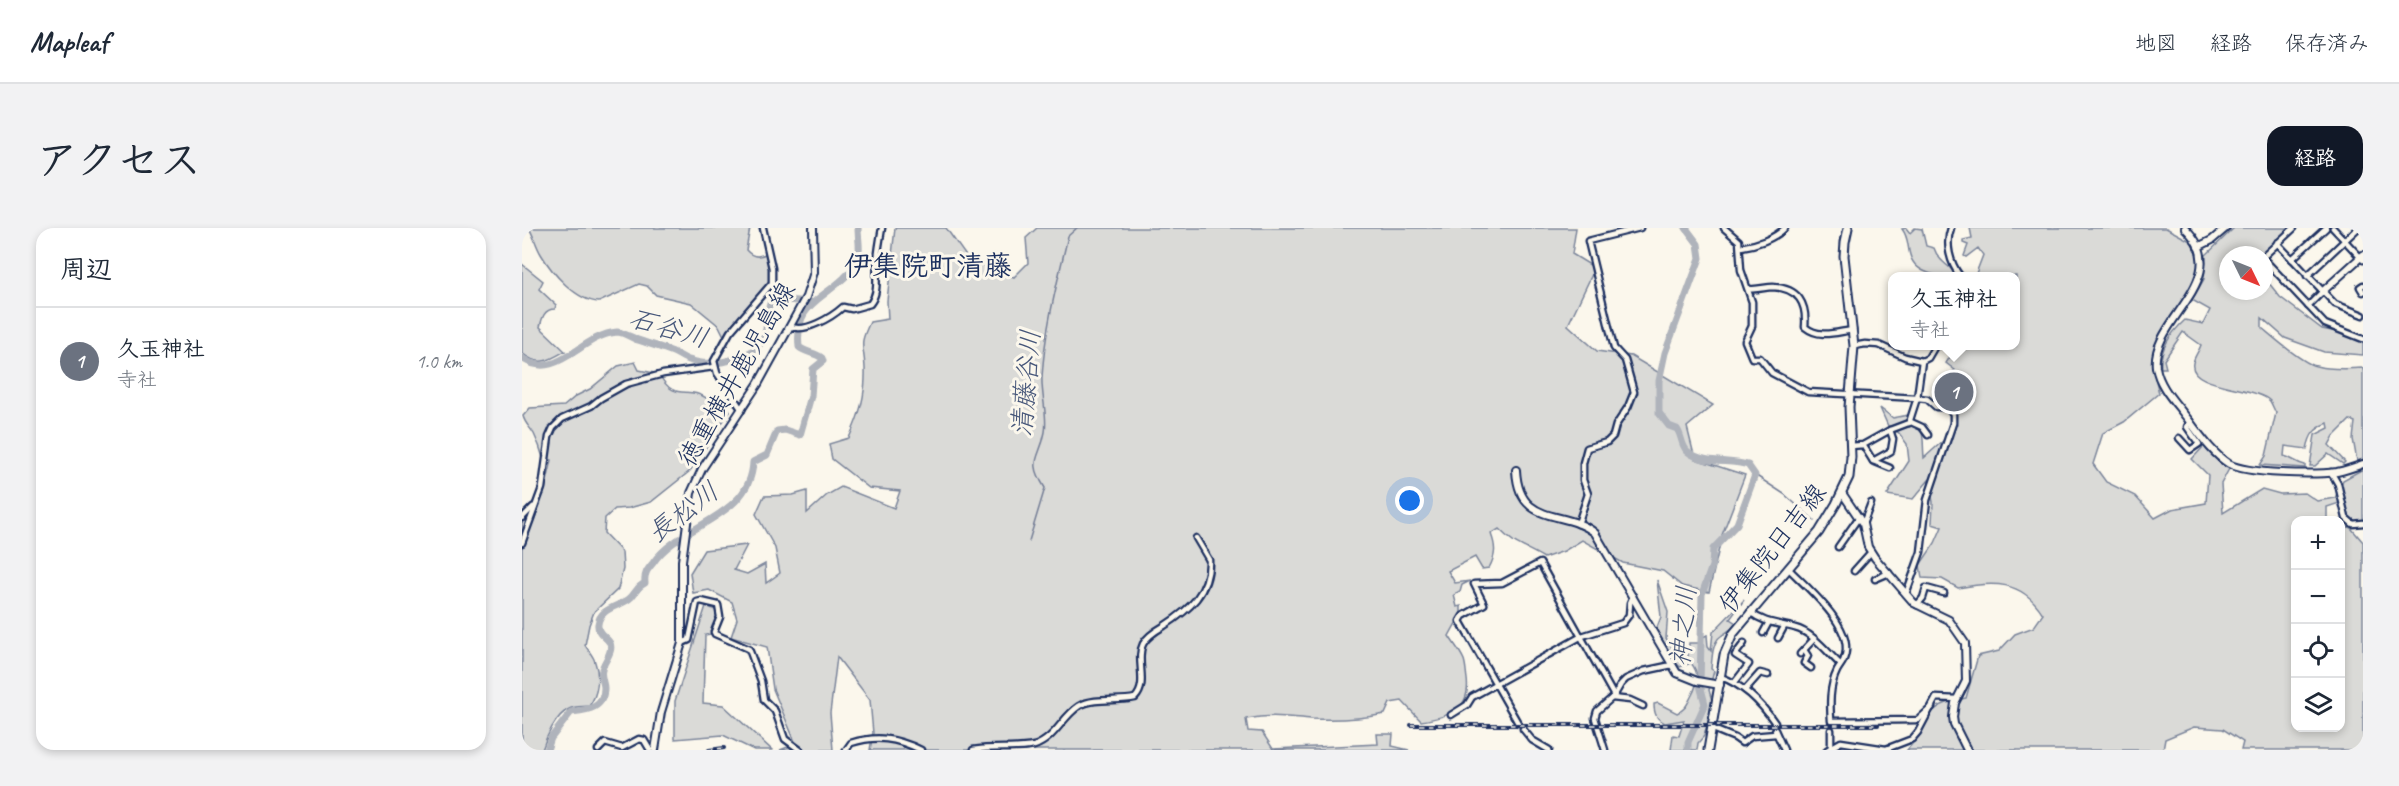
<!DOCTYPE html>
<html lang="ja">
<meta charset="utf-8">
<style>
body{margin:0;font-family:Caveat,"Klee One",sans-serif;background:#f2f2f3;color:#1f2937}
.controls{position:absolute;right:18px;bottom:18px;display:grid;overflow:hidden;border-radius:12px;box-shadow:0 3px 9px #0003}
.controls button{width:54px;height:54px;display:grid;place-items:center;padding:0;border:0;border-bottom:2px solid #e0e1e3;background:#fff;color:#1f2937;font:30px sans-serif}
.compass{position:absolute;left:1697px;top:18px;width:54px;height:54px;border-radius:50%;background:#fff;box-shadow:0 3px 9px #0003;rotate:133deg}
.you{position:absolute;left:888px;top:273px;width:21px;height:21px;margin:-15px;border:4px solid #fff;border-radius:50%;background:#1a73e8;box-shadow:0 0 0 9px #1a73e833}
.badge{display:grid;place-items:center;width:39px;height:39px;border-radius:50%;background:#111827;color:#fff;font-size:20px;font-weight:700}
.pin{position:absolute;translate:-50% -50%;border:3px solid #fff;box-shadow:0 2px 6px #0006}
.popup{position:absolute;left:1366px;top:44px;width:132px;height:78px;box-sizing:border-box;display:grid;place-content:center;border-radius:12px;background:#fff;filter:drop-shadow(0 2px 4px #0005);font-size:20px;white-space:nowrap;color:#747a83}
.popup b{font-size:22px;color:#1f2937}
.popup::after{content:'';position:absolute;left:50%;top:100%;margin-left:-12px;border:12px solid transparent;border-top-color:#fff}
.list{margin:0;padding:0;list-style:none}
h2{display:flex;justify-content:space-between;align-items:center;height:78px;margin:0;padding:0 24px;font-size:26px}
h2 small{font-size:20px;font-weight:400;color:#747a83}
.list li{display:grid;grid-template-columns:39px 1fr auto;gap:18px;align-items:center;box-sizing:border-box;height:108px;padding:0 24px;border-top:2px solid #e0e1e3}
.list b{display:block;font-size:22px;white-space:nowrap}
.list p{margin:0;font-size:20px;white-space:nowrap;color:#747a83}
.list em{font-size:20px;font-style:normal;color:#747a83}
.icon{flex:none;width:33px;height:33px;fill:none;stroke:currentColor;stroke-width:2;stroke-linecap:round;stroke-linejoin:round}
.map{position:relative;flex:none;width:1841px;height:522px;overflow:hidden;border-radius:18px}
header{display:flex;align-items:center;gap:36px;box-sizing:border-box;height:84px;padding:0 30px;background:#fff;border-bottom:2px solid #e0e1e3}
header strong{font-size:28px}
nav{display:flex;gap:33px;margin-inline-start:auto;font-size:21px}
.intro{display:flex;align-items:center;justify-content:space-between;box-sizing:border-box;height:144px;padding:0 36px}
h1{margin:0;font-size:42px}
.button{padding:15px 27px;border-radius:18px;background:#111827;color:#fff;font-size:21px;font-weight:700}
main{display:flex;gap:36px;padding:0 36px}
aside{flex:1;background:#fff;border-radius:18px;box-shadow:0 3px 9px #0003}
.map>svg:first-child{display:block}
.green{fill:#dadad7;stroke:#7a849a;stroke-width:1.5}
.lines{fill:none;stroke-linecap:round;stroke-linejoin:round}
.stream{stroke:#747e96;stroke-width:1.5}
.river{stroke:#afb3bb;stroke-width:7}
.street-casing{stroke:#1b2f5e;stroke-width:9}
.secondary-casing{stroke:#1b2f5e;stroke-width:10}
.primary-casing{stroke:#1b2f5e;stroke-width:11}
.street{stroke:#fbf7ec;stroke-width:4.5}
.secondary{stroke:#fbf7ec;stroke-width:6}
.primary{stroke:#fbf7ec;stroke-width:7}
.rail-casing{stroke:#1b2f5e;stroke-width:4}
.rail{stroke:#fbf7ec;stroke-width:1.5;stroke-dasharray:4.5;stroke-linecap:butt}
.labels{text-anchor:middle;stroke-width:6;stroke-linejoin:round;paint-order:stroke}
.street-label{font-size:26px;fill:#1b2f5e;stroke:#fbf7ec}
.water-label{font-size:27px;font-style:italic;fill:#47577a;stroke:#fbf7ec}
.quarter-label{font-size:28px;font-weight:bold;fill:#1b2f5e;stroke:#fbf7ec}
</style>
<header>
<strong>Mapleaf</strong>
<nav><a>地図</a><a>経路</a><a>保存済み</a></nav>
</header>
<div class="intro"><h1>アクセス</h1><a class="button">経路</a></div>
<main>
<aside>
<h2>周辺<small></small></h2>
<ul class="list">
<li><span class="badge" style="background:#6b7280">1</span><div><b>久玉神社</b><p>寺社</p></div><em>1.0 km</em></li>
</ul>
</aside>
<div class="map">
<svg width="1841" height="522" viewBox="0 0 1841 522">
<rect width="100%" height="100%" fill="#fbf7ec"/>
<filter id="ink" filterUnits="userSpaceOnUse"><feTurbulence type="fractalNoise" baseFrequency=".0167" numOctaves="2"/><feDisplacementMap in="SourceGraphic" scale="12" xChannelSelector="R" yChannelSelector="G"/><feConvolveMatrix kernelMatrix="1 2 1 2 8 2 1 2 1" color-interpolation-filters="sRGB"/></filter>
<g filter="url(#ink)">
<g class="green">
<path d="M7,0H228L224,22C230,29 237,30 245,25L248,44L246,57L202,108L197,98L169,75L134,67L125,58L117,56L77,74C54,73 30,45 19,26C14,18 12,8 7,0Z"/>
<path d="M373,0H424L446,31L492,49L506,35L504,10L515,0H1054L1050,26L1073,40L1046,97L1075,123L1109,128L1191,177L1165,199L1173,231L1223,247L1200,307L1187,364L1160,358L1141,343L1101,335L1060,312L1042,323L1022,330C1004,319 992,317 977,301L969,306C974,319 974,327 967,340L960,341L953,329L926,343L933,355L948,353L940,357L938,364L932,367L935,379L939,378V386L927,408C932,416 938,423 942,432C944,438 944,445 945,451C949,483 925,489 899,493L880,473L868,475L863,486C839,491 814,492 789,491C764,489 750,486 724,491L726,503L740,504L751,521L856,516L855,506H871L870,518L887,522H348L351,505L348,472L315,429L308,485L311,522H258L274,516L251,461L245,419L209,409L215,391L210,374L187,362L171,365L168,345L182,322L225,317L212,342L225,346L243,336L244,355L258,345L253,320L234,286L242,268L271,267L285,263V285L305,267L319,259L372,280L378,263L347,260L310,231L307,216L327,210C338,186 344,167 343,140C342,115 336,119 348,94L366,91L365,73Z"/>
<path d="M1384,0L1388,5L1393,0L1400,1L1404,18L1412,20C1416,33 1428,38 1436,48C1419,48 1394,48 1388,27C1385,17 1387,10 1380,1Z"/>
<path d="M1448,0H1644C1670,15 1682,13 1675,49L1632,128L1631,142L1637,165L1602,194L1581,205L1571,236L1584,254L1613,268L1633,290L1650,281L1684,275L1686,247L1670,231L1682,218L1708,239L1699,256L1701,285L1740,261L1758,266L1783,265L1795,273L1813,270L1821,252L1841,241V292L1834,295L1827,292L1823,281L1817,275L1805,279V292H1774V500H1818L1819,296L1829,300L1841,314V522H1719L1721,514L1701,501L1672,499L1643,511L1641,522H1385C1412,493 1398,478 1444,470L1456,428L1477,423L1493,406L1512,399L1521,386C1500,352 1471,353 1436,360L1420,351L1400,350L1398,337L1413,315L1420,299L1410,296L1411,274L1407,252L1391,271L1365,267L1387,233L1385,216L1377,205L1366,198L1358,180L1371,190L1386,187C1405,201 1400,210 1402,230L1432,203L1429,178L1419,157L1433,142L1424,135L1435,118H1494V48H1453L1461,27L1456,20L1444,29L1442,28L1446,17L1441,15V12L1450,10Z"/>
<path d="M1712,0H1769L1739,27H1706V63H1742V49L1758,69L1800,101L1820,105L1841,115V127L1802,124L1763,110L1740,90V100C1752,110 1780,135 1794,138C1809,142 1826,141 1841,140V231L1835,233L1831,211L1833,194L1828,192L1812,208L1807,217L1823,234L1821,236L1806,226L1793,238H1788L1793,207L1807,200L1806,195C1792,201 1788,206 1785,221L1763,218L1762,228C1770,230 1774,235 1783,237V240L1738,237L1744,228L1754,185C1752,182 1750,176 1748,173C1734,158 1666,160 1671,135C1672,129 1677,123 1679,117L1661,104L1642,132L1644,140H1639C1637,121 1650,104 1663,92L1681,96L1688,82L1670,72L1682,51L1684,27Z"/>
<path d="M0,36L21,53L17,61L34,77L33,81C22,81 20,90 18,99L43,123C26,133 17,139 0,125Z"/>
<path d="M113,134L117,142L137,146C153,176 165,156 186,171L197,167L208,183L168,243L129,274L107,280L93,281L83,290L82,305L100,324L101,341L96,361L72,384L67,397L63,417C66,422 72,429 73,434C78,448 76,467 67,478C61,479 53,478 47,481C34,487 24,509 20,522H0V286L18,267L22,266L30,232L21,230C19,222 16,214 12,206C8,199 3,196 1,188L8,180L42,178L54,168L68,161L96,138Z"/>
<path d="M1135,352L1146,384L1144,410L1159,432L1166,430L1167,415H1180L1181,409L1185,407L1186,419L1189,423L1191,404L1222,372L1208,391L1214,395C1209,403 1206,403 1199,408C1190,414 1190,431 1189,441L1192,443L1187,462L1191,476L1182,508L1176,515L1175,522H1149L1151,507L1157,508L1162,492L1143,495C1134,491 1132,485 1132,476L1136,475L1155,485C1165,480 1165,476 1170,467C1176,455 1178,446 1169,435L1158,439C1147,429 1142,415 1134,402L1139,389Z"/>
<path d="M184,378L198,384L193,405L183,407L181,475L201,477L250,522H232L201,507L153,511V473Z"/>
</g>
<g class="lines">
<g class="stream">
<path d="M1233,247L1262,266L1293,293"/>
<path d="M507,313L523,260C505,231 518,232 523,204C526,187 519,167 520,149C523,101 535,55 546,8L555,0"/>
</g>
<g class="river">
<path d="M1164,0L1176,16L1178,30L1143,125L1137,153V185L1147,198L1155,201C1160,208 1159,217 1165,223C1182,237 1207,231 1226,237L1233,247L1215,296L1191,321L1190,338L1180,366L1178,457L1183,476L1166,514V522"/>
<path d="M0,130C34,155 59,107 95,104C101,104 110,110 116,112C127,116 140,119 151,124C156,126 161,130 167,132C185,139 208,134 225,126C255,111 238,87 251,71L288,74"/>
<path d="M25,522L29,510L49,484C65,482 82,481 82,460C82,454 78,448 80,442C81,434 92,424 88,415C84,408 75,406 76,396C78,380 96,379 107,371C114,366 114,359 123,355C122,346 125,342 131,335C157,296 229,290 231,234L245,227L255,203L263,202L278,207L289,168L291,141L301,133L300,130C292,124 284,125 277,119C273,77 295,75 322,50C327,45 334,39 336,32C339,21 336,11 336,0"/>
</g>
<g class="street-casing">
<g id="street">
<path d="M1202,0L1217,13L1219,42L1230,74V98L1223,113L1230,130H1238L1250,145L1286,164L1395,170L1405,171L1414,179H1426L1431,186V195L1405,272L1399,324L1384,366"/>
<path d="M1429,0C1423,16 1428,35 1438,48"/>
<path d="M1811,0L1841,32"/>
<path d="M1755,15L1813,76L1841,87"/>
<path d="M1219,19C1234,17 1252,11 1263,0"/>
<path d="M1742,28L1772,0"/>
<path d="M1742,31L1803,96L1841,111"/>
<path d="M1770,31L1804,0"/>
<path d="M1785,48L1836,0"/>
<path d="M1841,57L1838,59L1841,64"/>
<path d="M1227,61C1237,62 1243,59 1251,59C1277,60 1285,76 1283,99C1298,111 1314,104 1331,102"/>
<path d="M1786,78L1800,64"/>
<path d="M268,98C282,106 310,89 321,79L330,81L348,76C358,63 353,49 355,34C356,23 358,11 360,0"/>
<path d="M1332,118L1343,116L1357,117L1383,129L1400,133L1406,130L1413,118"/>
<path d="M220,182L195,145L192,133L208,104L250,55V40L241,0"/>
<path d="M1387,195L1395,170L1400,133"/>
<path d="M1368,202L1389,194L1400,199L1406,207"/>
<path d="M1657,210L1668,222L1677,216L1665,199L1668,193"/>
<path d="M1329,218L1341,217L1351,233L1369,223L1371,211L1368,202L1341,217"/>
<path d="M1351,233L1368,240"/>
<path d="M1809,244L1816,256L1824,290L1831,296L1841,295"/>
<path d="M0,290L11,279"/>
<path d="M1056,296L1066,266L1061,252V235L1065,220L1085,214L1091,208L1094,197L1106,179L1112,164L1103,132L1092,120L1066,13L1118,0"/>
<path d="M1341,296L1349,275"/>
<path d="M0,315L20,260L27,209L31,200L40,191L69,178L79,170L104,156L141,146L192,139"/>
<path d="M1316,319L1337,289"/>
<path d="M1266,340C1284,359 1335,400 1322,431C1321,435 1317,439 1315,443C1307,459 1308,477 1309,493L1396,492L1410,479"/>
<path d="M1332,343L1349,324"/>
<path d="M1353,351L1367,345"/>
<path d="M1395,377L1401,370L1404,360L1422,365"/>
<path d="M1228,384C1243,396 1256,395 1273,400C1290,404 1306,425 1318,436"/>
<path d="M1241,405L1247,394"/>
<path d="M1256,410L1262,399"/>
<path d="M160,415L167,412L175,374L179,373L196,377L198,389L192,404L193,406L227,421L239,453L242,472L253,483L263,511L278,522"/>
<path d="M1282,422L1286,428L1282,435L1289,440"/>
<path d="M1278,426L1292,411"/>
<path d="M1199,449C1221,457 1240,476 1253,495"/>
<path d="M1213,454L1227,436L1213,427L1222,415"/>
<path d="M1223,462L1238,445L1246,447"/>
<path d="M1090,470L1108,472L1121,478"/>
<path d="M929,487L945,477L950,469L1060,408L1101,395L1107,387L1108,375L1111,368"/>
<path d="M996,495L938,393L941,388L962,376L952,356L980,355L1018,335L1092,468"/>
<path d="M1001,501L1010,512L1027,522"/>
<path d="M1191,501L1213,510L1220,515L1230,508L1254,506"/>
<path d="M1253,502L1262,522"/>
<path d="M1309,521V502"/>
<path d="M76,522L83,515L100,520L117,511L122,512L128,522"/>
<path d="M324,522L329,515C355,507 374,510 399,522"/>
<path d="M451,522C471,518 492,522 512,518C533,511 540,489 557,478C572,469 597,474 613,470C627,456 613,432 621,416C625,408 635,402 642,398C667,382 688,364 687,332L674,310"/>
<path d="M1083,522L1073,490L1075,483L1092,468L1099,456L1104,451L1122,443L1150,437"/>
<path d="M1305,522L1319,514L1364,521L1390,511L1396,504L1414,470L1435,471"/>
</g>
</g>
<g class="secondary-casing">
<g id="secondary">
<path d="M1663,0C1715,50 1628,92 1634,139C1637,157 1650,171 1661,185C1675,202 1688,224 1707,236C1725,246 1793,247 1815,244C1824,242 1833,239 1841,236"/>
<path d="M1676,19L1690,12L1704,0"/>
<path d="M1800,64L1841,27"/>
<path d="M994,242C997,300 1043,280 1073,305L1155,445L1175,453L1198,457"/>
<path d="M1320,265L1341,296L1346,319L1353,330L1392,375L1427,392L1443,415L1444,453L1433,475L1431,489L1432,496L1445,522"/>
<path d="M133,522L139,484L160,415V333L169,265L180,241L236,156L284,69L292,44L291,0"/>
</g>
</g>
<g class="primary-casing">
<path id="primary" d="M1186,522L1202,427L1211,406L1297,304L1314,276L1327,249L1329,229L1327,179L1332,118L1322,28L1323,14L1326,0"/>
</g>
<use href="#street" class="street"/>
<use href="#secondary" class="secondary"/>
<use href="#primary" class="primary"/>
<g class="rail-casing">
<g id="rail">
<path d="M889,497H1356"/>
<path d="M187,522L202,520"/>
</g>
</g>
<use href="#rail" class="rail"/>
</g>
</g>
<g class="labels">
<g class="street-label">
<text transform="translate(214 146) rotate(-60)" y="9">徳重横井鹿児島線</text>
<text transform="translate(1250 320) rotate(-52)" y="9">伊集院日吉線</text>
</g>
<g class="water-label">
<text transform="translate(147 100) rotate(16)" y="9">石谷川</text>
<text transform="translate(504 155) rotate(-85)" y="9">清藤谷川</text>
<text transform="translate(161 284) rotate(-37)" y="9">長松川</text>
<text transform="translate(1161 398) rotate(-85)" y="9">神之川</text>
</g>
<g class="quarter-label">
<text x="406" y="47">伊集院町清藤</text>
</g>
</g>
</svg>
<div class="controls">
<button>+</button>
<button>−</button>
<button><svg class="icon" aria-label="locate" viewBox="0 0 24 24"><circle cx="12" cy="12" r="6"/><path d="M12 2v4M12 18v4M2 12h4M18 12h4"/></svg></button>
<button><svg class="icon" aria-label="layers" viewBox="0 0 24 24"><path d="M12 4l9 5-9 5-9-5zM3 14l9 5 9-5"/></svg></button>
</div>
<svg class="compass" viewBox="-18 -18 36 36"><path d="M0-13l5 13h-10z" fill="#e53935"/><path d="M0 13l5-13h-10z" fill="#747a83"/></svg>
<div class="you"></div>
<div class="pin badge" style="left:1432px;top:164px;background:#6b7280">1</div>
<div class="popup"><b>久玉神社</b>寺社</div>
</div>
</main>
